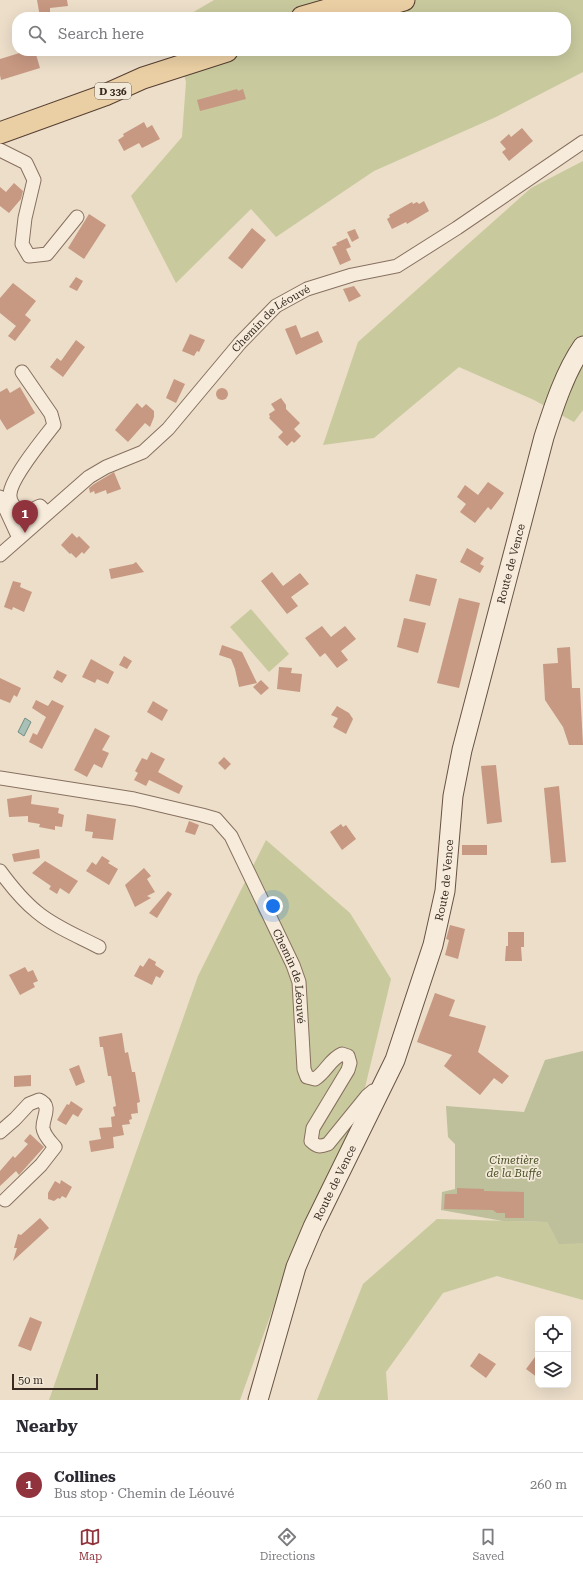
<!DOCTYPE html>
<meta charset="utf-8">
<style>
body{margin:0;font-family:"Roboto Serif",serif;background:#f2f2f3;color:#2b2b33}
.controls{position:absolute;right:12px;bottom:12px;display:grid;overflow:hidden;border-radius:8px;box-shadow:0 4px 16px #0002}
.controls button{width:36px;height:36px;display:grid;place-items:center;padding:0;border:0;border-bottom:1px solid #e1e1e2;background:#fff;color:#2b2b33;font:20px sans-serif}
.scale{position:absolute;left:12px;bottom:10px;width:86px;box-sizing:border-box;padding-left:4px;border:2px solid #382a21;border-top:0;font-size:11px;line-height:14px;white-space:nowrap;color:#382a21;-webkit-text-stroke:3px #f3e9d8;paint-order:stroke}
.you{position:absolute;left:273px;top:906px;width:14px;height:14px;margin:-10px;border:3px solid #fff;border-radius:50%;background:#1a73e8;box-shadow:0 0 0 6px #1a73e833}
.badge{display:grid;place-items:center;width:26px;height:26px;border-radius:50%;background:#91333c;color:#fff;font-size:13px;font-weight:700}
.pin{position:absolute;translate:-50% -33px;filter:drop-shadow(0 1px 2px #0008)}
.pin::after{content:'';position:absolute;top:21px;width:14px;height:12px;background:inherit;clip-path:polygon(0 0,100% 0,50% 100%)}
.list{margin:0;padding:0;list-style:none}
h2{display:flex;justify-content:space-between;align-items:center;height:52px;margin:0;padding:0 16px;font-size:17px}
h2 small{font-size:13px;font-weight:400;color:#7c7c81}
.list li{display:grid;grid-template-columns:26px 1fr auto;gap:12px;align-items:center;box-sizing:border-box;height:64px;padding:0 16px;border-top:1px solid #e1e1e2}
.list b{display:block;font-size:15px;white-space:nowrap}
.list p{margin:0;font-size:13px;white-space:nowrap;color:#7c7c81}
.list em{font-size:13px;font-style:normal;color:#7c7c81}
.icon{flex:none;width:22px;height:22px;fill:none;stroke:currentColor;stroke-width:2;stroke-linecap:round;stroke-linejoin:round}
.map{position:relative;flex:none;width:583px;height:1400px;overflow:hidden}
.search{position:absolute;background:#fff;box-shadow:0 4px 16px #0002;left:12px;right:12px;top:12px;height:44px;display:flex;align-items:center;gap:10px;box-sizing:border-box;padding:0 14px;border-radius:16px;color:#7c7c81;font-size:15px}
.sheet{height:116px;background:#fff}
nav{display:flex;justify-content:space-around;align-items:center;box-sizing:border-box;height:56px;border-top:1px solid #e1e1e2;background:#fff;font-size:11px;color:#7c7c81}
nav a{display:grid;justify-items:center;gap:2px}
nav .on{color:#91333c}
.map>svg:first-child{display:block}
.green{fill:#c8c99d}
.cemetery{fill:#bebf9b}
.water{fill:#a9c0b7;stroke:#708e84}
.building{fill:#c79882}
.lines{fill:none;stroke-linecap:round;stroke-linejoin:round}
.street-casing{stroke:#87705f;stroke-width:15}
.secondary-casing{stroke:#695242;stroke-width:21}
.primary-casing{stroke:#553f32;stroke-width:23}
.street{stroke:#f7ecdc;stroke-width:13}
.secondary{stroke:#f7ecdc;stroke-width:19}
.primary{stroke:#ebcfa4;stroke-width:21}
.labels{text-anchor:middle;stroke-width:3.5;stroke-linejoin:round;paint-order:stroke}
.shield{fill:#f3e9d8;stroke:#706358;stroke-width:1}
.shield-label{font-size:10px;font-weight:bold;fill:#382a21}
.street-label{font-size:11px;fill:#382a21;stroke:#f3e9d8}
.park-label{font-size:11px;font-style:italic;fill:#4c5329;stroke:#f3e9d8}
</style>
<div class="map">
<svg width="583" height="1400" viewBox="0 0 583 1400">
<rect width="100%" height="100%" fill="#ecdec9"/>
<g class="green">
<path d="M214,0H583V72L496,117L374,171L276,237L251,209L176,283L131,196L182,137L186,82L178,51H566V17H185Z"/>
<path d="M583,161V410L574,422L534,400L459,367L374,438L323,445L358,342L531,188Z"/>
<path d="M251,609L289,654L269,672L230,627Z"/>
<path d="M266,840L350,913L391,979L351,1146L303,1225L240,1400H49L198,976Z"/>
<path d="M437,1219L547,1222L559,1243H583V1300L497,1276L443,1293L386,1372L388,1400H317L363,1284Z"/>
</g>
<path class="cemetery" d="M583,1051V1243L559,1244L547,1222L503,1221L441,1210L442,1192L455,1189V1144L448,1137L446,1106L524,1112L545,1060Z"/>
<path class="water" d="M25,718L31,722L24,736L18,732Z"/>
<g class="building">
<path d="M37,0H67L68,6L50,8V17H40Z"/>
<path d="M26,51H35L40,68L1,80L0,75V59Z"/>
<path d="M237,89L238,91L243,89L246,99L200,111L197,100Z"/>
<path d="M144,122L147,128L152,125L160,139L142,148L139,143L124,151L118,140L124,136L123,134Z"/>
<path d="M522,128L533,141L509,161L502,152L506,149L500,142L509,134L511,137Z"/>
<path d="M14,183L23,191L21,199L9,213L0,206V187L6,192Z"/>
<path d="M424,201L429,211L407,224L406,222L392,229L387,219L390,217L389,215L412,202L413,204L417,202L419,204Z"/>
<path d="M89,214L106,225L84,259L68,248Z"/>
<path d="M252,228L266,240L242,269L228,258Z"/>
<path d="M355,229L359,238L352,242L347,232Z"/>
<path d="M347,238L351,247L346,249L351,260L340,265L332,247L337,245L336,243Z"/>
<path d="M76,277L83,281L77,291L69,287Z"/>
<path d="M13,283L36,301L25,315L31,320L15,341L8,336L16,326L0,313V298Z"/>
<path d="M354,286L361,296L349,302L343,289Z"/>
<path d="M296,325L301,338L318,331L323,342L296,355L285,329Z"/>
<path d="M190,334L205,340L199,352L197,351L194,356L182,351Z"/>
<path d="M76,340L85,347L63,377L50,367L57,358L61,361Z"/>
<path d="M174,379L185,384L176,403L166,398Z"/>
<path d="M20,387L35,413L7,430L0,419V392L7,388L10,393Z"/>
<circle cx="222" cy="394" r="6"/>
<path d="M281,398L286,405V409L300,423L294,429L301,436L294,443L292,441L287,446L278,437L283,432L269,418L270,417L269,414L275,410L271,404Z"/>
<path d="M137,403L142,408L146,404L154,411V417L150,427L145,423L128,442L115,430Z"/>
<path d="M114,472L121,489L107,494L106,490L95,494L94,491L90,493L89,488L94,484Z"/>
<path d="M488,482L504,493L491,510L488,507L475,523L460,512L466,504L457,497L465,485L478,495Z"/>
<path d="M72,533L77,538L79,536L90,547L84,554L82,552L76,558L71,553L70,554L61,545Z"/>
<path d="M467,548L484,558L480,564L484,566L480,573L460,562Z"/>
<path d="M136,562L144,572L111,579L109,569L133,564Z"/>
<path d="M272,572L283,586L300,573L309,584L291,597L298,606L287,614L261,581Z"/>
<path d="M416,574L437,579L430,606L409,601Z"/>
<path d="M13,581L21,583L20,587L32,592L24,612L13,607L12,610L4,607Z"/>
<path d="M459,598L480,603L459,688L437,683Z"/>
<path d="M404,618L426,623L418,653L397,647Z"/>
<path d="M322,626L331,637L345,626L356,639L341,651L348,660L337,668L325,653L320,657L305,638Z"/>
<path d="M222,645L242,652L257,683L239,687L235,669L231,659L219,655Z"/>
<path d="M570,647L572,688H580L583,745H569L563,727L545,700L543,664L558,663L557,648Z"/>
<path d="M124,656L132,661L127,669L119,665Z"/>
<path d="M91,659L114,672L108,684L97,679L95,683L82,677Z"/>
<path d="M279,667L292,668L291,673L302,674L300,692L277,689Z"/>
<path d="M57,670L67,675L62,683L53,678Z"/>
<path d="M0,678L21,688L17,697L14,695L10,703L0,699Z"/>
<path d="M261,680L269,688L261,695L253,687Z"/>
<path d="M36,700L48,706L52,700L64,706L42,749L29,742L33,733L37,735L46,717L32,708Z"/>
<path d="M153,701L168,710L162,721L147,712Z"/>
<path d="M337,706L349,713L353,719L346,734L333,727L338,718L331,715Z"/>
<path d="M95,728L110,736L102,750L109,753L102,768L94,764L87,777L74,770Z"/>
<path d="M151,752L165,759L158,772L183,786L179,794L149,780L146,786L134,780L138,773L135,771L142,758L147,760Z"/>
<path d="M224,757L231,764L225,770L218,763Z"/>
<path d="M496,765L502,822L487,824L481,766Z"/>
<path d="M559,786L566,862L551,863L544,788Z"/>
<path d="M32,795L31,804L59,808L58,813L64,815L62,827L55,826V830L39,827L40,824L28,822V816L9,817L7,799Z"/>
<path d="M87,814L116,819L113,840L92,838L93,832L85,831Z"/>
<path d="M189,821L199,825L195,835L185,832Z"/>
<path d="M341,824L343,827L346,825L356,839L342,850L330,832Z"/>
<rect x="462" y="845" width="25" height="10"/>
<path d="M39,849L40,858L14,862L12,854Z"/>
<path d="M102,856L110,861L108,863L118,869L109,885L86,871L92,862L96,865Z"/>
<path d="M45,861L78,881L69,894L60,888L57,894L49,889L51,886L32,873Z"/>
<path d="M144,868L151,876L147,879L155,892L147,896L151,898L135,907L125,885Z"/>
<path d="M168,891L172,894L157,918L149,913Z"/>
<path d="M450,925L465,929L458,959L445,955L449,940L446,939Z"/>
<path d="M508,932H524V947H521L522,961H505L506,946H508Z"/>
<path d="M149,958L156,962L155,965L164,971L160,978L156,976L152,985L134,976L140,965L143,967Z"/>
<path d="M25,967L28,972L33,970L38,981L33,983L35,987L20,995L9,975Z"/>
<path d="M435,993L455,1000L449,1016L486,1026L478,1052L509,1076L502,1084L494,1078L480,1095L444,1066L452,1055L417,1042Z"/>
<path d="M122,1033L125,1053L128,1052L132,1072H135L140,1102L137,1103L138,1113L131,1114L132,1119L129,1120L130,1124L122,1125L124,1135L113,1137L114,1148L91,1152L89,1141L101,1139L99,1128L112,1127L111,1117L115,1116L113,1107L116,1106L111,1076H108L103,1047H100L99,1037Z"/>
<path d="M79,1065L85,1082L76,1086L69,1069Z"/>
<path d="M31,1075V1086L14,1087V1076Z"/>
<path d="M71,1101L83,1109L78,1117L73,1114L66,1125L57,1120L67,1104L69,1105Z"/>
<path d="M30,1134L44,1147L19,1175L16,1171L0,1186V1171L13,1156L15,1158L28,1144L24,1141Z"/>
<path d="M61,1180L72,1187L66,1198L62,1196L60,1199L58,1198L54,1201L48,1199V1193L55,1181L60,1184Z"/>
<path d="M457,1188L484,1189V1191L524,1192V1218H505V1213H497L493,1210L444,1209L445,1194H457Z"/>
<path d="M40,1218L49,1228L13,1261L17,1248H14L18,1234L21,1235Z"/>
<path d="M30,1317L42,1322L31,1351L18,1346Z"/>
<path d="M479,1353L496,1364L486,1378L470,1366Z"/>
<path d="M538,1353V1378L526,1369Z"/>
</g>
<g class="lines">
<g class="street-casing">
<g id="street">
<path d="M0,150L26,163L34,180L25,218L22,244L29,256L47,254L77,217"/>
<path d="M22,372L51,414L54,425C43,439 11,478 10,494C9,502 15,508 21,512L29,511L40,506L47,513"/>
<path d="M0,497L19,538"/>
<path id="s1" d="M0,555L89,477L106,467L143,452L168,429L240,343L276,306L307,289L352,275L397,266L457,228L583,142"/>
<path id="s2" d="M0,778L134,799L202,815L216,819L231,836L293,965L299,982L304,1069L307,1077L315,1079C326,1072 330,1059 342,1054L348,1056L350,1063L348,1070L313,1128L311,1141C317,1147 320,1147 328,1144L367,1096L373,1091L380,1090"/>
<path d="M0,871C11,886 22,900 37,912C55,927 78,936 99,947"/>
<path d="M0,1132L15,1119L29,1104L39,1100C53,1106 42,1118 43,1128C44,1136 51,1142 55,1147L41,1165L5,1200"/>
</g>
</g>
<g class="secondary-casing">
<g id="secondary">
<path id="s3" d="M258,1400L296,1267L313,1227L395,1060L433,945L445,891L453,796L462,750L544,437C554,406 565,372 583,346"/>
</g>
</g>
<g class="primary-casing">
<g id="primary">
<path d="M302,17L362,0"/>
<path d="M347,17L404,0"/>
<path d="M0,133L105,95L143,78L227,51"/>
</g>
</g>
<use href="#street" class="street"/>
<use href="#secondary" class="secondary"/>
<use href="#primary" class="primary"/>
</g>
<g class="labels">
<rect class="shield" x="95" y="83" width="36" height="16" rx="3"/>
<g class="shield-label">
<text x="113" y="95">D 336</text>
</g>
<g class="street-label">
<text dy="4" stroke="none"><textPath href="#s1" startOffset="364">Chemin de Léouvé</textPath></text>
<text dy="4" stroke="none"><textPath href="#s3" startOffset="879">Route de Vence</textPath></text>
<text dy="4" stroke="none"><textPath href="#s3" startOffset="555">Route de Vence</textPath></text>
<text dy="4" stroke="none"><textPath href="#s2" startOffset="396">Chemin de Léouvé</textPath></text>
<text dy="4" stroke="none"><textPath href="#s3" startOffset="231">Route de Vence</textPath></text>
</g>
<g class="park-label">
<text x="514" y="1164">Cimetière<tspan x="514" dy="13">de la Buffe</tspan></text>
</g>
</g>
</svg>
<div class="controls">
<button><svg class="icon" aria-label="locate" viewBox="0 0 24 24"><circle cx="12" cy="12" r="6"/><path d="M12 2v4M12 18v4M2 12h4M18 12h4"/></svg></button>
<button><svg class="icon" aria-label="layers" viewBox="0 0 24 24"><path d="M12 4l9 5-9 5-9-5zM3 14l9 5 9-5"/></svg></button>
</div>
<div class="scale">50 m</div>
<div class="you"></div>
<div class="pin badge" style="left:25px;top:533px">1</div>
<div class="search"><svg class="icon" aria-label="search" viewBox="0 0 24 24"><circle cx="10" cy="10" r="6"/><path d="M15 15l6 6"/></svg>Search here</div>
</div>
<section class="sheet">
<h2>Nearby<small></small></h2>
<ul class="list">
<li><span class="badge">1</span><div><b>Collines</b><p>Bus stop · Chemin de Léouvé</p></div><em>260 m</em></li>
</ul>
</section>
<nav>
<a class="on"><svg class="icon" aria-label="map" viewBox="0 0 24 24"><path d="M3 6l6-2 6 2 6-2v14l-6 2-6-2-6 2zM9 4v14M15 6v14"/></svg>Map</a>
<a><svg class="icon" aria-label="directions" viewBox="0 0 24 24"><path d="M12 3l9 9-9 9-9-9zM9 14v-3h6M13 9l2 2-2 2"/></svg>Directions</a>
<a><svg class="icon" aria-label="saved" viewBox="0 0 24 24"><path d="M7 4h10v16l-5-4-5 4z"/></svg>Saved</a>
</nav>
